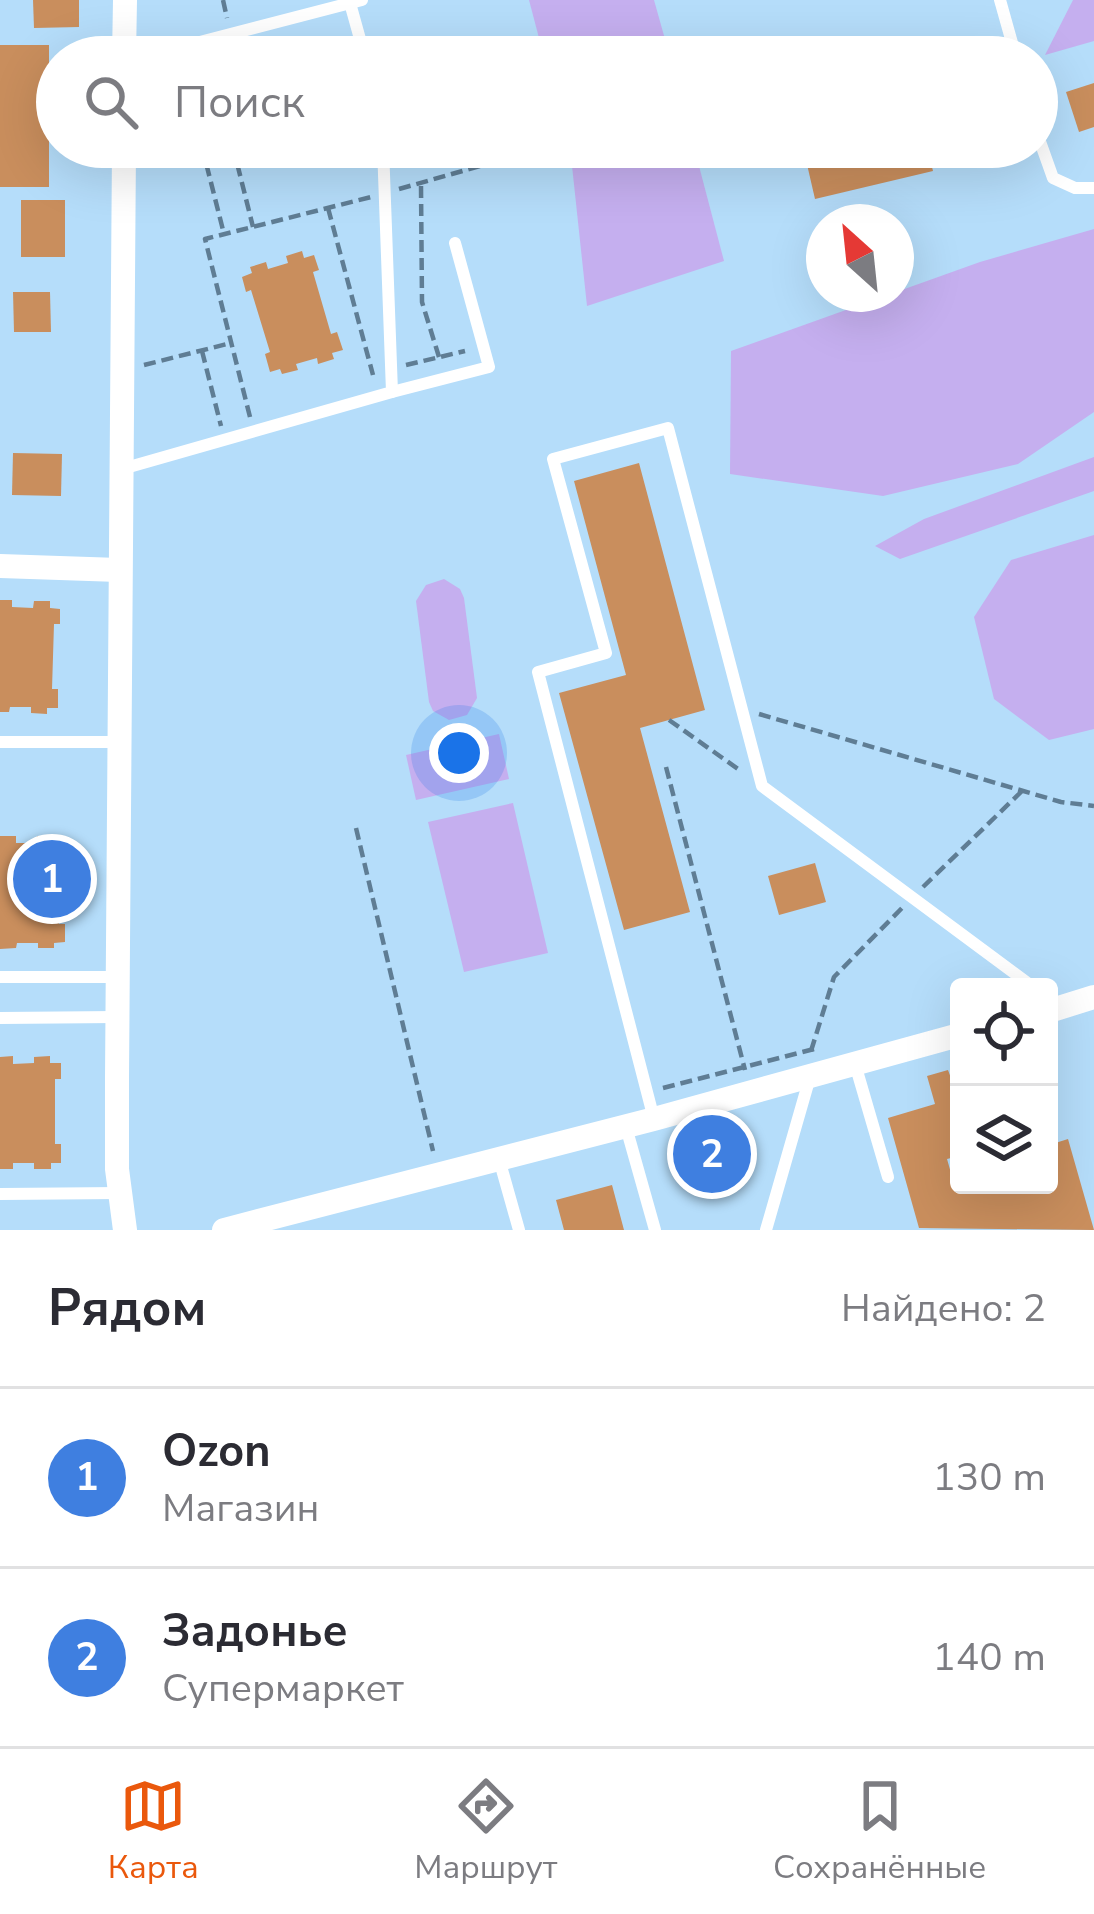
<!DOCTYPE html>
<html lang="ru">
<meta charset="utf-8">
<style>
body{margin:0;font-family:"Nunito Sans",sans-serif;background:#f2f2f3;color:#2b2b33}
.controls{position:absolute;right:36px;bottom:36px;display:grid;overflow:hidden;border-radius:12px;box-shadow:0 12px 48px #0002}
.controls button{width:108px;height:108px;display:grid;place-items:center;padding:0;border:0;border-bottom:3px solid #e1e1e2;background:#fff;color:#2b2b33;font:60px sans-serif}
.compass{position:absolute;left:806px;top:204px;width:108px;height:108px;border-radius:50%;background:#fff;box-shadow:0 12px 48px #0002;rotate:333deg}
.you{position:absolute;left:459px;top:753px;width:42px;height:42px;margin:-30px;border:9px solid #fff;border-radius:50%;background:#1a73e8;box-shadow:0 0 0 18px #1a73e833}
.badge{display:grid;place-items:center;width:78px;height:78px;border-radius:50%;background:#ea580c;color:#fff;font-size:39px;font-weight:700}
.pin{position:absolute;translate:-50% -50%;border:6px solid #fff;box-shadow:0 3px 12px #0006}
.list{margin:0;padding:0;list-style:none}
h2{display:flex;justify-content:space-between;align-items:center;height:156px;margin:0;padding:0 48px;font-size:51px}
h2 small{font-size:39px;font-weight:400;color:#7c7c81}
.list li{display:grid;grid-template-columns:78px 1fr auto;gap:36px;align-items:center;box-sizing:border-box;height:180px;padding:0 48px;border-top:3px solid #e1e1e2}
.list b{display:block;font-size:45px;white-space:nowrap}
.list p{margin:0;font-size:39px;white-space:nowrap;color:#7c7c81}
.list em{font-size:39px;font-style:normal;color:#7c7c81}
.icon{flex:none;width:66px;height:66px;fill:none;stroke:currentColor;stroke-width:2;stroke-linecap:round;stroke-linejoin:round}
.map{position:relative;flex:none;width:1094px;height:1230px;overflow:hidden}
.search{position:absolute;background:#fff;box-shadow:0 12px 48px #0002;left:36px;right:36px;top:36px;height:132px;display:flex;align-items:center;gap:30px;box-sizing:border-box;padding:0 42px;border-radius:66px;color:#7c7c81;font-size:45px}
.sheet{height:516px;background:#fff}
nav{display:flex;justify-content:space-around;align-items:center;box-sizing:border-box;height:168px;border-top:3px solid #e1e1e2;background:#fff;font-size:33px;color:#7c7c81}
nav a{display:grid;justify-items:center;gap:6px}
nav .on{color:#ea580c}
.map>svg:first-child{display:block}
.green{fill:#c5afef}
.building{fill:#c98e5d}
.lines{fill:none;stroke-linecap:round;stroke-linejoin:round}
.path{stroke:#5f7d94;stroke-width:4.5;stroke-dasharray:12 6;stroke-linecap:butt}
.service{stroke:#fff;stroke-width:12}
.minor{stroke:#fff;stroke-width:24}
</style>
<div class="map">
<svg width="1094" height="1230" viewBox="0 0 1094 1230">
<rect width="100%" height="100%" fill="#b5ddfa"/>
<g class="green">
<path d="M529,0H654L670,57H544Z"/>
<path d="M1073,0H1094V41L1045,55Z"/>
<path d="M570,147H694L724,261L587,306Z"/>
<path d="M1094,229V412L1018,464L883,496L730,474L731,351L980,262Z"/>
<path d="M1094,457V491L900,559L875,546L924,519Z"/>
<path d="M1094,535V729L1049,740L994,699L974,617L1011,560Z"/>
<path d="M444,579L460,589L464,598L477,698L467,715L449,720L433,711L429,702L416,601L426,585Z"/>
<path d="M499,734L509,779L416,800L406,755Z"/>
<path d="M513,803L548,953L464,972L428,822Z"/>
</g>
<g class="building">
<path d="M33,0H79V27L34,28Z"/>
<rect x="0" y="45" width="49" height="142"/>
<path d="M1094,83V127L1079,132L1066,92Z"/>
<path d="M264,147H332L333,151L317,156L316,150L296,156L297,162L281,166L279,161L269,164Z"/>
<path d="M803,147H927L933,171L815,199Z"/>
<rect x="21" y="200" width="44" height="57"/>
<path d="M302,251L304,258L314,255L319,270L313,272L331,334L337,332L343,350L332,353L334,359L318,364L317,358L296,364L298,370L282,374L280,369L270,372L265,354L270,352L251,290L246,292L242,277L252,273L250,267L266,262L268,269L288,263L286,256Z"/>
<path d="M13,292H50L51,332H14Z"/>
<path d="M13,453L62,454L61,496L12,495Z"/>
<path d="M639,463L705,710L640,728L690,912L624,930L559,693L626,675L574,481Z"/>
<path d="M0,600H12V607L33,608L34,601H50V608L60,609V624H54L52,689H58V708H47V714L31,713V707H10L9,712H0Z"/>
<path d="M0,836H16V843H37V836H54V843H64L65,859H59V924H65V942L54,943V948H38V943H17L16,948L0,949Z"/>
<path d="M815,863L826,902L779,915L768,876Z"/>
<path d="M13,1056V1064L34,1063V1057L50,1056V1063H61V1079H55V1144H61V1163H51V1169H34V1163H13V1169H0V1057Z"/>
<path d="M948,1070L959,1100V1156L947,1159L951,1173L959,1170V1185H1049V1145L1068,1139L1094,1230L919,1228L888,1118L935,1104L927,1076Z"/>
<path d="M734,1144L741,1170L696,1183L688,1157Z"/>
<path d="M612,1185L624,1230H564L556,1200Z"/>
</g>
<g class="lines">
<g class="path">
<path d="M223,0L227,18"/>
<path d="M202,147L224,234"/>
<path d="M233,147L253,227"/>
<path d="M148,153L172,147"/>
<path d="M421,186L422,302L439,357"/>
<path d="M399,189L519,155L517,147"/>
<path d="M328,208L373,375"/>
<path d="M202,351L221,426"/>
<path d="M144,365L231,343"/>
<path d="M406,365L465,351"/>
<path d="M250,417L205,239L371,197"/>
<path d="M759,714L1061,802L1094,806"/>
<path d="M669,720L738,769"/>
<path d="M666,767L745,1070"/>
<path d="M356,828L433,1151"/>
<path d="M923,887L1022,791"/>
<path d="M811,1051L834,977L902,908"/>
<path d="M663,1088L814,1049"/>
</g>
<g class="service">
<path d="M1000,0L1016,57"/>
<path d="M350,3L365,57"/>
<path d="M142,57L362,0"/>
<path d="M1037,133L1053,178L1075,188H1094"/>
<path d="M392,392L489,367L455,243"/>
<path d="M122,469L392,392L383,147"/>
<path d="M0,742H118"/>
<path d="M0,977H117"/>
<path d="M0,1018L117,1017"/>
<path d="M855,1064L888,1177"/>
<path d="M654,1119L538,672L606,653L553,459L668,428L762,786L1033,987"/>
<path d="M626,1127L655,1230"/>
<path d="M499,1159L519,1230"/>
<path d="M0,1194L120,1193"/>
<path d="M766,1230L810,1077"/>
</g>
<g class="minor">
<path d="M124,57L125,0"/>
<path d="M124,147L117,1078V1169L125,1230"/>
<path d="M0,566L119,570"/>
<path d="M1049,1011L1094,997"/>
<path d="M224,1230L654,1119L959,1035"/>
</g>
</g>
</svg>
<div class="controls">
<button><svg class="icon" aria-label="locate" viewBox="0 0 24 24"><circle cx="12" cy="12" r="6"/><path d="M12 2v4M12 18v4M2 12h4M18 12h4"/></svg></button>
<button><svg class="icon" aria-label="layers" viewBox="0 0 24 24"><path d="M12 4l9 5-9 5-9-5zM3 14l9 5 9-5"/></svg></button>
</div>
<svg class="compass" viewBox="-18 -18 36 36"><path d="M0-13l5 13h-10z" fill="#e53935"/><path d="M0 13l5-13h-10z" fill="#7c7c81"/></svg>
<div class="you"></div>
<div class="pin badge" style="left:52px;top:879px;background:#3f7fe0">1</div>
<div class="pin badge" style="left:712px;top:1154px;background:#3f7fe0">2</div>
<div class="search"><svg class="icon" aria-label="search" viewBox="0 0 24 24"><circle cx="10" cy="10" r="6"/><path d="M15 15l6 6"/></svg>Поиск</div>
</div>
<section class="sheet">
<h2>Рядом<small>Найдено: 2</small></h2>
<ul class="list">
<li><span class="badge" style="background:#3f7fe0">1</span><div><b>Ozon</b><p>Магазин</p></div><em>130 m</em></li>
<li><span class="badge" style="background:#3f7fe0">2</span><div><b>Задонье</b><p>Супермаркет</p></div><em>140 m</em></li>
</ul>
</section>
<nav>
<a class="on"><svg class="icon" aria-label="map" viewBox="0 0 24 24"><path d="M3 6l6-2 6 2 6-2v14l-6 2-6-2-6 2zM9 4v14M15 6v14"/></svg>Карта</a>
<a><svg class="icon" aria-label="directions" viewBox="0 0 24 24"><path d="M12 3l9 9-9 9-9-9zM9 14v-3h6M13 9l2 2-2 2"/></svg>Маршрут</a>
<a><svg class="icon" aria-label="saved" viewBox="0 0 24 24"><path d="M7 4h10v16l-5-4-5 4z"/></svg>Сохранённые</a>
</nav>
